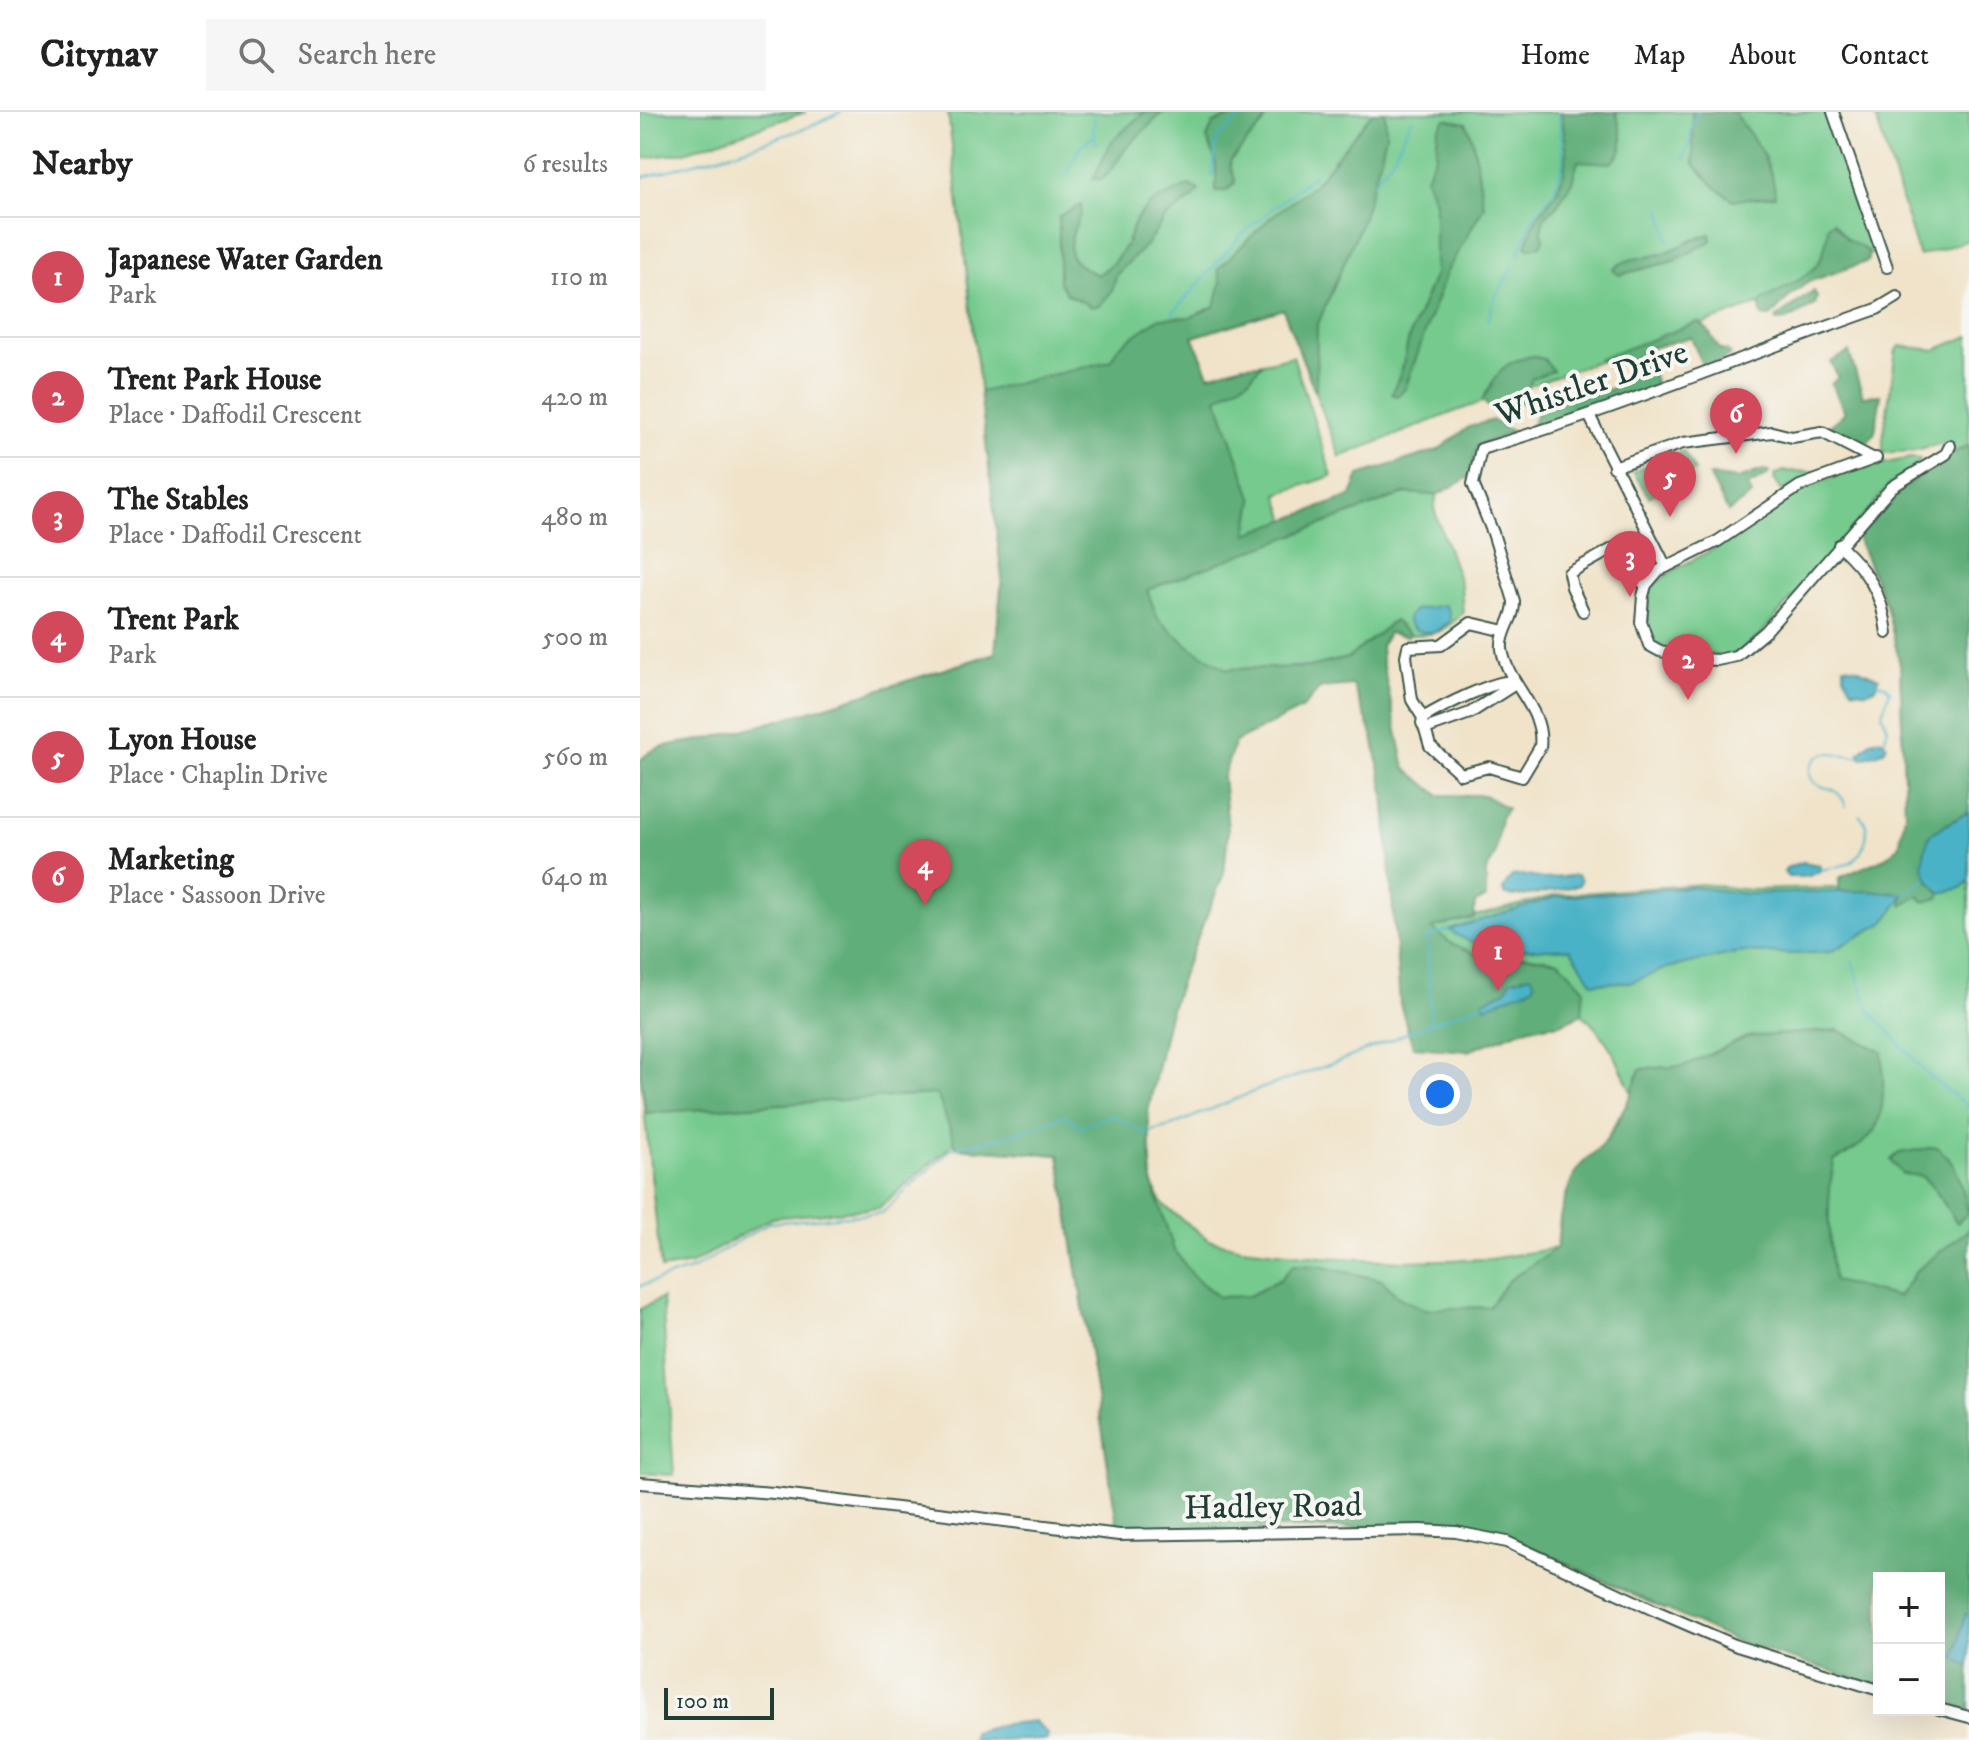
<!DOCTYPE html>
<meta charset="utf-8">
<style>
body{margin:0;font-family:"IM FELL DW Pica",serif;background:#f6f6f6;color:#222}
.controls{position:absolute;right:24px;bottom:24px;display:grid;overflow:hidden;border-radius:0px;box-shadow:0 8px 32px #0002}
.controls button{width:72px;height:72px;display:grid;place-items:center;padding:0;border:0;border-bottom:2px solid #e0e0e0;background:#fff;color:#222;font:40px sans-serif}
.scale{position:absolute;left:24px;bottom:20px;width:110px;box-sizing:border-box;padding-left:8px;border:4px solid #1f3d34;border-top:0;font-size:22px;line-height:28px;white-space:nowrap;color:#1f3d34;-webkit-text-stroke:6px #f6f6f2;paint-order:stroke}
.you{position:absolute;left:800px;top:982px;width:28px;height:28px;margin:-20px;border:6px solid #fff;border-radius:50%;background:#1a73e8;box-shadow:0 0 0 12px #1a73e833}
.badge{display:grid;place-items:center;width:52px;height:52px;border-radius:50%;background:#d1495b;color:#fff;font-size:26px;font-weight:700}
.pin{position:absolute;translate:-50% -66px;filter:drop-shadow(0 2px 4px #0008)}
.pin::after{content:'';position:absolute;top:42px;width:28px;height:24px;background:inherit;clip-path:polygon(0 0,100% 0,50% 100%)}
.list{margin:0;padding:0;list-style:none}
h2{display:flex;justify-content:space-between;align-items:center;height:104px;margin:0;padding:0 32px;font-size:34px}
h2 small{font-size:26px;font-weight:400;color:#767676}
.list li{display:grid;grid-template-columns:52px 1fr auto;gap:24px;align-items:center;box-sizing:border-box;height:120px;padding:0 32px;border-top:2px solid #e0e0e0}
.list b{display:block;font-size:30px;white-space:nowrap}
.list p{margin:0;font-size:26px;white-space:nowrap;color:#767676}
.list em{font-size:26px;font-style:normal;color:#767676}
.icon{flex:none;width:44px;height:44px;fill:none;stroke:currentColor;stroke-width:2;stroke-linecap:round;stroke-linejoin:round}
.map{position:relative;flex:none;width:1329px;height:1628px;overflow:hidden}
header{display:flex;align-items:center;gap:48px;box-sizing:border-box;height:112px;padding:0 40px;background:#fff;border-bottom:2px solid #e0e0e0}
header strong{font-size:38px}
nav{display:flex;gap:44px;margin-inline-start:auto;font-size:28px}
.search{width:560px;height:72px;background:#f6f6f6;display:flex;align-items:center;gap:20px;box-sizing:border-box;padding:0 28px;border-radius:0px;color:#767676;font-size:30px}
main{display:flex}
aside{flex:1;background:#fff}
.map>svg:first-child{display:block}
.green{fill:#76ca8e;stroke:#4a8461;stroke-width:2}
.forest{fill:#60ae79;stroke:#407656;stroke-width:2}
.water{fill:#48b2c6;stroke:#34787d;stroke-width:2}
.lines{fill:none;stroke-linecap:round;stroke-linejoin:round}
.stream{stroke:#48b2c6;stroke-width:2}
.minor-casing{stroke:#3e564a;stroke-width:14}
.minor{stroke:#fff;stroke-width:10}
.labels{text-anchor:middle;stroke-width:8;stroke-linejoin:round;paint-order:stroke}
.street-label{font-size:34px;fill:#1f3d34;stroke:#f6f6f2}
</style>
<header>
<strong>Citynav</strong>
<div class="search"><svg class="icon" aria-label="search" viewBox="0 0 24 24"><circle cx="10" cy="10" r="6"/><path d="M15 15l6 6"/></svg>Search here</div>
<nav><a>Home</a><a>Map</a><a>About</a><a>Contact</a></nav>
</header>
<main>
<aside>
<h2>Nearby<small>6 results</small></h2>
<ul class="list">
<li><span class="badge">1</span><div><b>Japanese Water Garden</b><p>Park</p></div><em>110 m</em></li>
<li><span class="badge">2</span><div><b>Trent Park House</b><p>Place · Daffodil Crescent</p></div><em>420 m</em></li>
<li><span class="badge">3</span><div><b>The Stables</b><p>Place · Daffodil Crescent</p></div><em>480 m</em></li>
<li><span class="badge">4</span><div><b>Trent Park</b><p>Park</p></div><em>500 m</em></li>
<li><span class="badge">5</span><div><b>Lyon House</b><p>Place · Chaplin Drive</p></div><em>560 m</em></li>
<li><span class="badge">6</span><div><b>Marketing</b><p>Place · Sassoon Drive</p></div><em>640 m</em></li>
</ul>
</aside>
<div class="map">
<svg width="1329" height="1628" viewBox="0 0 1329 1628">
<rect width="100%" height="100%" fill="#f6f6f2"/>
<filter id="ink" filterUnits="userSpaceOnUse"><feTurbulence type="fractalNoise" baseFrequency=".0125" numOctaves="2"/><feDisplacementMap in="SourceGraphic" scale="16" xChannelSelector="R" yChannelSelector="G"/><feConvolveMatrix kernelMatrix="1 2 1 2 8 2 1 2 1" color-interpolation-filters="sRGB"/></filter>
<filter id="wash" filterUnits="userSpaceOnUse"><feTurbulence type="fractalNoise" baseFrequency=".006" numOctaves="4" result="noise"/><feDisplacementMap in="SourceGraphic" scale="32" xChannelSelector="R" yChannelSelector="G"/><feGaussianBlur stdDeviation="1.8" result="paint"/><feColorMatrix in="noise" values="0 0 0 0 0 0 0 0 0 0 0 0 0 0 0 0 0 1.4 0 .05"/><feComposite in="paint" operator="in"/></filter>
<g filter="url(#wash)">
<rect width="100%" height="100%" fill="#f0e3c9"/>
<g class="green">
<path d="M0,0H166L45,40L0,47Z"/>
<path d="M308,0H1185L1236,140L1111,195L814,300L700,345L643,197L553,225L569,263C597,255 624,252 653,244L692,364L637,382L646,408L607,423H654L765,381L797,383L794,397L821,473L823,501C802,521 798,523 770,523L754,509L708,546L669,555L591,557L583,665L588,718L584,761L542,863L528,906L508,999L512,1070L522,1092L569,1128L602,1136L682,1145L762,1149L850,1147L917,1136L920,1105L927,1080L939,1055L963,1033L992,982C978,948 969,927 942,902L920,912L890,915L828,939L791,816L917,783L1062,772L1109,778L1273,774L1263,644L1260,552L1246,492L1217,425L1257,379L1309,342L1308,330L1271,339L1243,341V327L1256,238L1260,234L1295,238L1329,224V1599L1299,1592V1466H1239L1025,1498L869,1425L816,1415L478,1417L419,1043L317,1036L314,1031L239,1096L131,1106L51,1152L21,1157L0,959V649C16,630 44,632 67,627C165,604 259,571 355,541L362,466Z"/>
<path d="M1234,0H1329V128L1279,144Z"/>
<path d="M1043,339L1055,359L1009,385L993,360Z"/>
<path d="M1271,346L1280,347L1278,351L1250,373L1121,522L1098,541L1084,544L1021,537C1002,518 1008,498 1011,474L1034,458L1094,426L1162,377L1217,357Z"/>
<path d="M1144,359L1180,360L1142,379L1134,367L1135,363Z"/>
<path d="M22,1186L34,1363L0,1361V1197Z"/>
</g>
<g class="forest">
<path d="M504,0H523L487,35L468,62L462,67H453L472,29Z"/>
<path d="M600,0H629L623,12L590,49C590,58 595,62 595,71L586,79H576V51L567,26L573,12Z"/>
<path d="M733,0H745L746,22L741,45L720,114L677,214L676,282L643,197L553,225L569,263L602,253L622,252L609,267L577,286L613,388L607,422L711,384L719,363L798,338L829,315L852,308L873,320L837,334L829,365L797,383L765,381L507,478L518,507L551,536L587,557L669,555L708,546L754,509L770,523L768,525L748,521L741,534L742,549L765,656L799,683H844L867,696L861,706L855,743L846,760V786L835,791L834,806L792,816L809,830L845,846L885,844L919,849L944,876L942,902L920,912L890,915L828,939L773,935L760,892L744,679L733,625L713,573L680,576L663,596L595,630L583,665L588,718L584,761L542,863L528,906L508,999L512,1070L534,1138L555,1166L579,1185L609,1184L641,1167L653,1153L678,1154L742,1168L758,1185L784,1197L849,1195L868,1169L917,1136C920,1109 923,1081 938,1057C943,1049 953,1043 960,1035C978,1017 992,981 1000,957L1044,954L1107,925L1198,918L1242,940C1243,962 1246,998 1235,1017C1226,1032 1208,1041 1194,1049C1186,1088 1188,1129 1194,1169L1258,1185L1276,1159L1329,1117V1599L1299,1592V1466H1239V1574L1095,1529L869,1425L816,1415L478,1417L419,1043L317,1036L297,982L6,1001L0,959V649C16,630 44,632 67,627C164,604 259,570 355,542L362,466L340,280L470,249L479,234L520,206L551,205L575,194L581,170L578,157L631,105L674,73Z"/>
<path d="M921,0H976C981,20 989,37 971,51L938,49L932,70L917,93L904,106L901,117L904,127L900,134L889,136L886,134L896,107L916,81L923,64L927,40Z"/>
<path d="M1052,0H1094C1112,25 1135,53 1135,84L1093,88L1075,75L1054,52Z"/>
<path d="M805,7L826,11C837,32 838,69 844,94L806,161L765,277L757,284L752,282L762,257L769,225L795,162V91L786,66L796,41L798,17Z"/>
<path d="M549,73L559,78L553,86L525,106L506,133L477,162L472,179L460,193L452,195L427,182L419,170V104L441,93C442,103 439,104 436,112C424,142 429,151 458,163L473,151L486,133L496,107L510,92Z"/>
<path d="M1193,110L1207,127L1228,139V149L1168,170L1150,184L1130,205L1122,204L1119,192C1128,183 1137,181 1147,175C1178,158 1185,149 1188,114Z"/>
<path d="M1070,122L1071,129L1034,149L979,163L973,158C985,144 1004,147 1021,142C1038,136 1053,127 1070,122Z"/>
<path d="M1174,179L1177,185L1175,193L1147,208L1137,209L1136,206Z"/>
<path d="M1058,210L1067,217L1080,238L1087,239L1091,243L1064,258L1051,225L1007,237L1016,274L920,309L890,316L904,287L916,282L971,277L997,253L996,247L968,254L959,247Z"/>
<path d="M1209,240L1223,284L1241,283L1235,320L1228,330L1212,327L1190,314L1205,300L1191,271L1198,266L1191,250Z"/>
<path d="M893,244L904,247L913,259L892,266L882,291L852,297L842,289C858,261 860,250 893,244Z"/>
<path d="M1329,333V700L1303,714L1287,767L1301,781L1299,786L1285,790L1278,784L1262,793L1263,782L1199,779V766L1245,746L1259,735L1265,702L1260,552L1246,492L1217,425L1257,379L1309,343Z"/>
<path d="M1123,358L1129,359L1128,363L1108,374L1112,383L1088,400L1069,363L1098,367Z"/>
<path d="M1296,1035C1318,1048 1323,1077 1328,1101L1317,1111L1293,1075L1281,1064L1262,1062L1251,1048L1259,1041Z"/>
</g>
<g class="water">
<path d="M805,493L809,500L810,509L796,520C783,521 770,520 767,506L774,498Z"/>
<path d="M1204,554L1217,556L1239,566L1236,575L1226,580L1212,577L1204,563Z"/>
<path d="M1239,627L1244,629L1247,634L1244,639L1222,646L1219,641L1231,629Z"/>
<path d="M1329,700V769L1321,776L1301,781C1278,759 1280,751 1290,722Z"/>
<path d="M1163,750L1179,753L1181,758C1172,766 1159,765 1148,765L1144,760L1146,756Z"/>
<path d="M882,763L904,767L937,763L941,768L939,773C925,777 875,788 864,782L863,777L872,764Z"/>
<path d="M1055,775L1106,782L1225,779L1264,782L1245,810L1190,840L1154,842L1101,840L1027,856L992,870L953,871L930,837C887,835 846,845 809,818L916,785Z"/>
<path d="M891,863L895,870L893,875L845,895L843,889L866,878L871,868Z"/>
<path d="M1325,1502H1329V1554L1315,1546Z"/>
<path d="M394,1609L407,1622V1628H332L333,1620L366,1612Z"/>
</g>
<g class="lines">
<g class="stream">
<path d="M455,0L453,18L456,31"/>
<path d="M1043,47L1049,34L1053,10L1058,0"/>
<path d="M427,65C432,49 437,34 452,26"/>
<path d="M572,65L576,27L607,0"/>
<path d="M0,66L98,39L166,16L201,0"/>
<path d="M733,71L752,47L772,7"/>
<path d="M1021,96L1029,129"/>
<path d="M878,143L893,106L914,79L922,55L923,38L918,0"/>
<path d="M532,202L603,121L674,63"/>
<path d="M848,208L855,185L874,154"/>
<path d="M1237,571L1245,573L1250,578L1242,602L1248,616L1244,629"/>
<path d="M1206,694C1196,669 1181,680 1173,669C1164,657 1176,642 1189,641C1199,640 1209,646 1220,644"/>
<path d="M1181,758C1191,756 1204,755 1212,749C1226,739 1233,714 1219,703"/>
<path d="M1264,782L1287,767"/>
<path d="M1212,849L1230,899L1291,966L1329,995"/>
<path d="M792,911L844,891"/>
<path d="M0,1174L53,1157L128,1111L242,1101L311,1037L379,1021L425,1003L440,1015L473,1003L504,1021L531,1014L620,977L700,949L791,911L787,825L809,818"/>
</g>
</g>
</g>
<g filter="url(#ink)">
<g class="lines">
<g class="minor-casing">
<g id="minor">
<path d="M1193,0L1247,155"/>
<path d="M949,303L1026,455"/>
<path d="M1236,346L1160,374L1078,429L1018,459L1006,473L1003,484L1001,510L1009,533L1020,539L1061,547L1077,548L1096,544L1126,519L1252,375L1306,342L1310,334"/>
<path d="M974,355L1043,331L1132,320L1152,325L1182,320L1232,346"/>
<path d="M1199,433C1228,460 1242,480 1247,521"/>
<path d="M943,499L932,475L929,461L974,436C989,449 984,459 1006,473"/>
<path d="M865,519L831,511L801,533L768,535L766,544L772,588L783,606L782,611L785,617L830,601L872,574L874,569"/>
<path d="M783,606C801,595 854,568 874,569"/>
<path d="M785,617L790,634L821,662L849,655L882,665L900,635C905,596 867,573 862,537C860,520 875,507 874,489L853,421L833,372L841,337C976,298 1105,243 1237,197L1257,185"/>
<path d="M0,1371L134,1381L479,1423L781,1418L816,1420L867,1430L1018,1500L1097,1534L1239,1578"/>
<path d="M1299,1597L1329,1605"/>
</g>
</g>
<use href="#minor" class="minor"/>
</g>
</g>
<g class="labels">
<g class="street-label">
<text transform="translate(951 270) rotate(-19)" y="12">Whistler Drive</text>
<text transform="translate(633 1393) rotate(-1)" y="12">Hadley Road</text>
</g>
</g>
</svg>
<div class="controls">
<button>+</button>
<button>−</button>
</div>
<div class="scale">100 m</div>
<div class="you"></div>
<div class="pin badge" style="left:858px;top:879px">1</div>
<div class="pin badge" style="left:1048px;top:588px">2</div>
<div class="pin badge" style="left:990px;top:485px">3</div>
<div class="pin badge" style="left:285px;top:793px">4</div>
<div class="pin badge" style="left:1030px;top:405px">5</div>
<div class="pin badge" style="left:1096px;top:342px">6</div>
</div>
</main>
